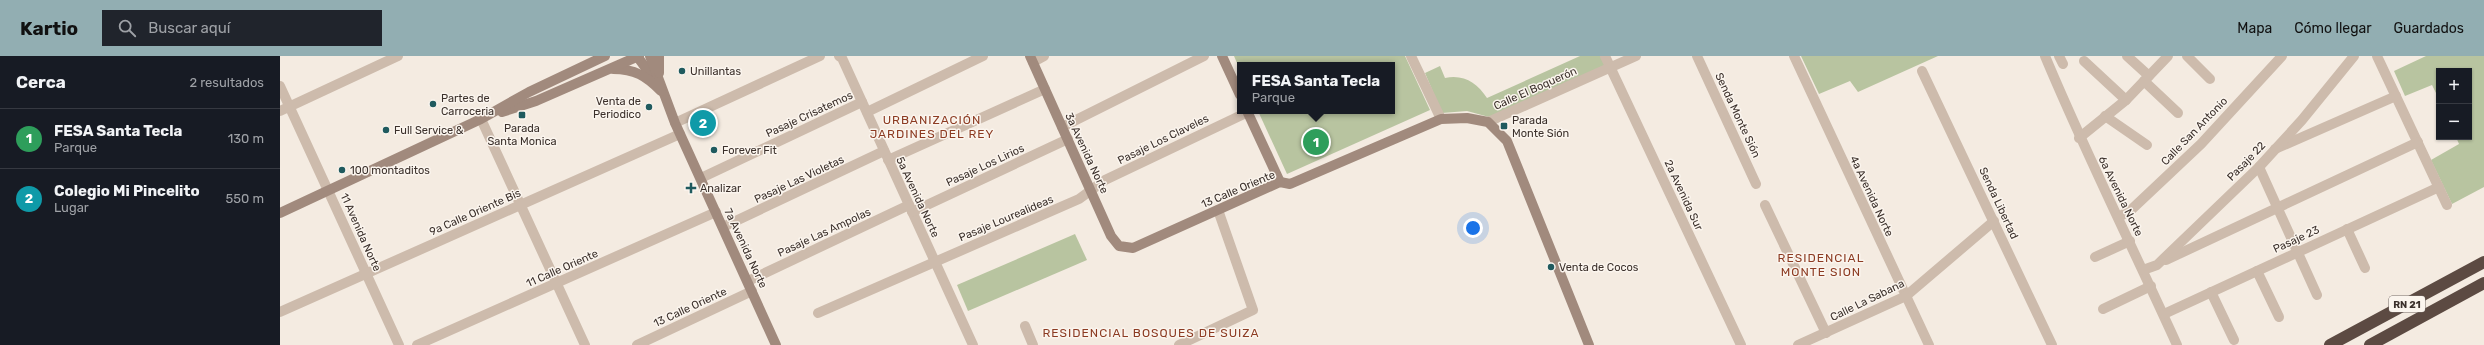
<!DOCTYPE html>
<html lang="es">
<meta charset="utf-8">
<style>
body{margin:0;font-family:Rubik,sans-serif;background:#20242c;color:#f1f3f6}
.controls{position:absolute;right:12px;top:12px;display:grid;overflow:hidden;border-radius:0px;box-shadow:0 1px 3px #0004}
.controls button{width:36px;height:36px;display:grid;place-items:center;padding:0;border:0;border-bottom:1px solid #363941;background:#171b24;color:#f1f3f6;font:20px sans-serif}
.you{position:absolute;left:1193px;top:172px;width:14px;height:14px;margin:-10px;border:3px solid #fff;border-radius:50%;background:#1a73e8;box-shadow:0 0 0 6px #1a73e833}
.badge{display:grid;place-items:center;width:26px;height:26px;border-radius:50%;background:#92aeb2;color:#fff;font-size:13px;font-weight:700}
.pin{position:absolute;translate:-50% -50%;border:2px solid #fff;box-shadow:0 1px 4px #0006}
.popup{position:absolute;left:957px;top:6px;width:158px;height:52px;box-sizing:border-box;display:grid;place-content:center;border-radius:0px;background:#171b24;filter:drop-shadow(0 1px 3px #0005);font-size:13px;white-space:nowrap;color:#9ea1a6}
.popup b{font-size:15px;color:#f1f3f6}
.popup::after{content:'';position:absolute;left:50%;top:100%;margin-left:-8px;border:8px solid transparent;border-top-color:#171b24}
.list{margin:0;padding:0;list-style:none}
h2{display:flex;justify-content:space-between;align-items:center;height:52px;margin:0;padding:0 16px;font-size:17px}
h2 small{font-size:13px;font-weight:400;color:#9ea1a6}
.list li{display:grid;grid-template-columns:26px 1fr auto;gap:12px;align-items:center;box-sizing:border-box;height:60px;padding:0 16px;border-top:1px solid #363941}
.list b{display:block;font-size:15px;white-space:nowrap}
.list p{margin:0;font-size:13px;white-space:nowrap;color:#9ea1a6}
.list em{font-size:13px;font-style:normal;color:#9ea1a6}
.icon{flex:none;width:22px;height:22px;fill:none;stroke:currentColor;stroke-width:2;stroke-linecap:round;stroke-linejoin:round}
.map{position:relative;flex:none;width:2204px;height:289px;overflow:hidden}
header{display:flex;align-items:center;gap:24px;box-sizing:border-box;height:56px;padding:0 20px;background:#92aeb2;color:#111}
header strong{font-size:19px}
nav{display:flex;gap:22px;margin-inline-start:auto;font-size:14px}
.search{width:280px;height:36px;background:#20242c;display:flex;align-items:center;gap:10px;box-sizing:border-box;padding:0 14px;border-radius:0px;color:#9ea1a6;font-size:15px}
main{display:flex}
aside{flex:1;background:#171b24}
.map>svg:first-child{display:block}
.green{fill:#b8c4a0}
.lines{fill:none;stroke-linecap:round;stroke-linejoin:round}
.street{stroke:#cdbbac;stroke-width:10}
.secondary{stroke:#a18a7d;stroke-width:10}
.highway{stroke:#5c4a42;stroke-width:12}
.poi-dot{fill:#1f5a5e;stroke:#fbf5ee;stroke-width:1.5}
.labels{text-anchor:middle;stroke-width:3;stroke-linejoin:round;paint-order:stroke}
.shield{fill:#fbf5ee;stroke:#756b66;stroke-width:1}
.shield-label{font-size:10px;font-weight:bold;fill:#3b302b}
.poi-label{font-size:11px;fill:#3b302b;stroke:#fbf5ee;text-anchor:start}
.street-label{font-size:11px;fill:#3b302b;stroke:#fbf5ee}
.neighbourhood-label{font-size:12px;letter-spacing:1px;fill:#8c3b22;stroke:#fbf5ee}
</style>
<header>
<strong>Kartio</strong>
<div class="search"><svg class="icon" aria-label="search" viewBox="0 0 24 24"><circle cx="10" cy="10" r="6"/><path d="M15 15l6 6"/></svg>Buscar aquí</div>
<nav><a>Mapa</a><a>Cómo llegar</a><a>Guardados</a></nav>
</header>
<main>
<aside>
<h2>Cerca<small>2 resultados</small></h2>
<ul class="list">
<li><span class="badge" style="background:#2e9e5b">1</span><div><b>FESA Santa Tecla</b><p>Parque</p></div><em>130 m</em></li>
<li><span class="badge" style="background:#0f9aa8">2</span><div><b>Colegio Mi Pincelito</b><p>Lugar</p></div><em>550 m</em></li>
</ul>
</aside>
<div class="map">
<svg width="2204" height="289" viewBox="0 0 2204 289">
<rect width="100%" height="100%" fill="#f4ebe1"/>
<g class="green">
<path d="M954,0H1125L1150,54L1007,118L978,55H1112V9H960V14Z"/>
<path d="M1300,0H1321L1326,10L1209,61L1187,55L1162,57L1145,17L1160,10L1165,22C1184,18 1197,27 1207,42Z"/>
<path d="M1521,0H1658L1578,36L1570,25L1539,38Z"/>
<path d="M2146,0H2204V131L2172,148L2151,104L2179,88L2176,81H2189V15H2159V43L2152,29L2125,40L2114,15Z"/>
<path d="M795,178L807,204L688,255L677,229Z"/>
</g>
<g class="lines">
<g class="street">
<path d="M559,0L562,2L693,289"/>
<path d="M1131,0L1161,63"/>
<path d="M1325,0L1461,289"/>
<path d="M1417,0L1476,128"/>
<path d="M1514,0L1649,289"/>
<path d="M1765,0C1806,98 1853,192 1897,289"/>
<path d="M1779,0L1783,8"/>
<path d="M1847,0L1869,20"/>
<path d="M1907,0L1930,23"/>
<path d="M2097,0L2167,149"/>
<path d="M1804,5L1846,44"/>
<path d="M753,6L764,0"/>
<path d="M1642,15L1772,289"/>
<path d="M1864,25L1898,57"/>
<path d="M0,30L119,289"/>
<path d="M0,55L118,0"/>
<path d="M587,56L703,0"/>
<path d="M1825,60L1867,89"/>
<path d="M201,63L305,289"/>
<path d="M1208,66L1356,0"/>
<path d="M395,67L540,0"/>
<path d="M782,71L924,0"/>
<path d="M1799,82L1846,44L1888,0"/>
<path d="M1995,93L2116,40"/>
<path d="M608,104L765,33"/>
<path d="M1979,111L2037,239"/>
<path d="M421,122L582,46"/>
<path d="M1485,149L1546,277"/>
<path d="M632,156L788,83"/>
<path d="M1839,161L1852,153L1921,88L2002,0"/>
<path d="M443,171L604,95"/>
<path d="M2067,173L2085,212"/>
<path d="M1815,201L1850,185"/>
<path d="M1886,204L2138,86"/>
<path d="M1863,214L1877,209L1979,111L2022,64L2074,0"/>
<path d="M1977,215L1999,261"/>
<path d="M468,225L629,149"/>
<path d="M1931,236L1954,284"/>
<path d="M1823,253L1871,230"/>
<path d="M0,256L400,78"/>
<path d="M538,257L799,143L825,124L968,56"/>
<path d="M1884,258L2159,131"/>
<path d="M745,270L753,289"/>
<path d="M137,289L436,156"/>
<path d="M357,289L472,235"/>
<path d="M899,289L973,254L938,154"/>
<path d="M1518,289L1626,240L1714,165"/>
</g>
<g class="secondary">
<path d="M357,0L373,22"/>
<path d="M370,0L395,67L496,289"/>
<path d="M379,0V17"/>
<path d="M750,0L831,180L839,190L853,192L1000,126L1010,128L1161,63L1187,62L1208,66L1227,85L1309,289"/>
<path d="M942,0L960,39"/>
<path d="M333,13C355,13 366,20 381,35"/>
<path d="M967,55L1000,126"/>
<path d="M222,56L256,45L359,0"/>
<path d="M0,157L201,63L249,36L325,0"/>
</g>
<g class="highway">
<path d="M2050,289L2204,206"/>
<path d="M2090,289L2204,227"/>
</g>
</g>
<g class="poi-dot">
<circle cx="402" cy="15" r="4"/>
<circle cx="153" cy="48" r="4"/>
<circle cx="369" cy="51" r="4"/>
<rect x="238" y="55" width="8" height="8" rx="2"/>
<rect x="1220" y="66" width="8" height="8" rx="2"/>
<circle cx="106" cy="74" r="4"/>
<circle cx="434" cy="94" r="4"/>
<circle cx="62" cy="114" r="4"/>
<path d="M409 126h4v4h4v4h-4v4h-4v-4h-4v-4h4z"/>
<circle cx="1271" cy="211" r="4"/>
</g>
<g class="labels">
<rect class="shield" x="2109" y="240" width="36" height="16" rx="3"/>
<g class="shield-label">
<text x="2127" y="252">RN 21</text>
</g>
<g class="poi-label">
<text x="410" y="19">Unillantas</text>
<text x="161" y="46">Partes de<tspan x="161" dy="13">Carroceria</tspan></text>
<text x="361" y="49" text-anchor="end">Venta de<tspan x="361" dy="13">Periodico</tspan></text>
<text x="1232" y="68">Parada<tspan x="1232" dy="13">Monte Sión</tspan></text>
<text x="242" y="76" text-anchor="middle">Parada<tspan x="242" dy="13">Santa Monica</tspan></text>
<text x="114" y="78">Full Service &amp;</text>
<text x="442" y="98">Forever Fit</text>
<text x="70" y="118">100 montaditos</text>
<text x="420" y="136">Analizar</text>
<text x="1279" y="215">Venta de Cocos</text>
</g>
<g class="street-label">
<text transform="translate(1255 32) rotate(-24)" y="4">Calle El Boquerón</text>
<text transform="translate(529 58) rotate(-25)" y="4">Pasaje Crisatemos</text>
<text transform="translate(1458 59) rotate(65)" y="4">Senda Monte Sión</text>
<text transform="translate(1914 75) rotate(-46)" y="4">Calle San Antonio</text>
<text transform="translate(883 83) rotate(-26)" y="4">Pasaje Los Claveles</text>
<text transform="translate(807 97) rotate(65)" y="4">3a Avenida Norte</text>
<text transform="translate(1966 105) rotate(-46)" y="4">Pasaje 22</text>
<text transform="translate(705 109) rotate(-25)" y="4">Pasaje Los Lirios</text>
<text transform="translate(519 123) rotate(-25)" y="4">Pasaje Las Violetas</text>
<text transform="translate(958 133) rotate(-23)" y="4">13 Calle Oriente</text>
<text transform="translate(1404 139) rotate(65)" y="4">2a Avenida Sur</text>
<text transform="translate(1592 140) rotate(65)" y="4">4a Avenida Norte</text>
<text transform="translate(1841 140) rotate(64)" y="4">6a Avenida Norte</text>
<text transform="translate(638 141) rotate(65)" y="4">5a Avenida Norte</text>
<text transform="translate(1719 147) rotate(65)" y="4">Senda Libertad</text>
<text transform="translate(195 156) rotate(-24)" y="4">9a Calle Oriente Bis</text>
<text transform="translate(726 162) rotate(-23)" y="4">Pasaje Lourealideas</text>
<text transform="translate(81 176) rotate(66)" y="4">11 Avenida Norte</text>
<text transform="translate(544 176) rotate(-25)" y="4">Pasaje Las Ampolas</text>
<text transform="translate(2016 183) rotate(-25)" y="4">Pasaje 23</text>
<text transform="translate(466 192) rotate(65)" y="4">7a Avenida Norte</text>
<text transform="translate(282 212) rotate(-24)" y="4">11 Calle Oriente</text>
<text transform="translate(1587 244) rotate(-26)" y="4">Calle La Sabana</text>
<text transform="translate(410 251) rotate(-25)" y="4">13 Calle Oriente</text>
</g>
<g class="neighbourhood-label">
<text x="652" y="68">URBANIZACIÓN<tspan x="652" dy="14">JARDINES DEL REY</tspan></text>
<text x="1541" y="206">RESIDENCIAL<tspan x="1541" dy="14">MONTE SION</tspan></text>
<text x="871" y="281">RESIDENCIAL BOSQUES DE SUIZA</text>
</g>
</g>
</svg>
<div class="controls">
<button>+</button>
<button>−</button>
</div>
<div class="you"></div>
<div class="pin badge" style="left:1036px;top:86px;background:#2e9e5b">1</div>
<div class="popup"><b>FESA Santa Tecla</b>Parque</div>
<div class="pin badge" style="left:423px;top:67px;background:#0f9aa8">2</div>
</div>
</main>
